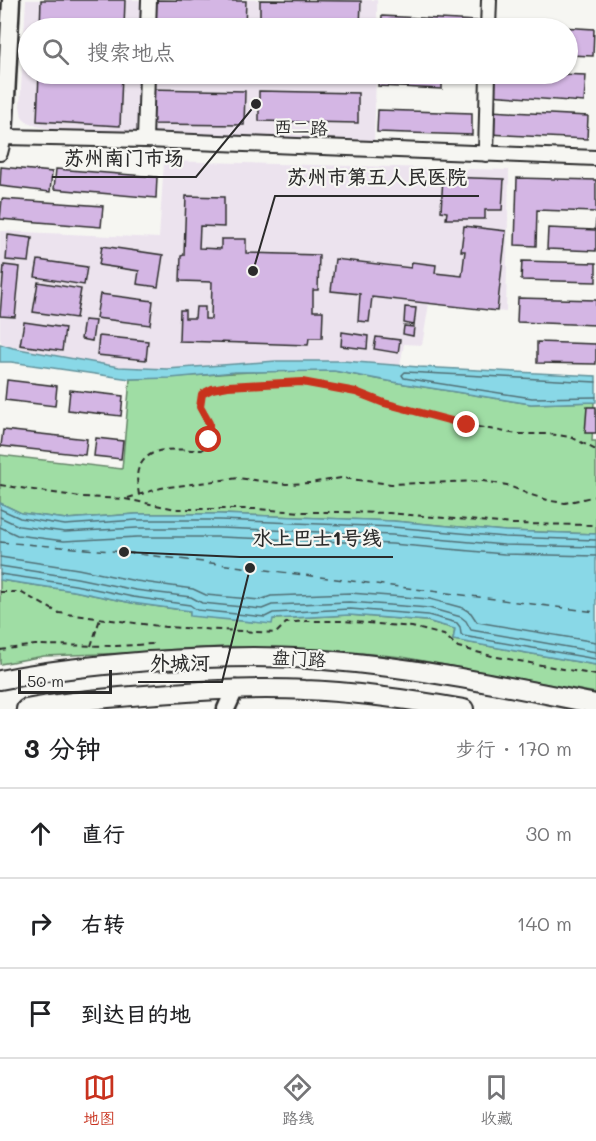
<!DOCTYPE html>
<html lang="zh">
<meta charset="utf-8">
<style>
body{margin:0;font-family:Mali,"LXGW WenKai TC",sans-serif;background:#f6f6f6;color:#202124}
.scale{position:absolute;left:18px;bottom:15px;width:94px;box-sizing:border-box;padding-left:6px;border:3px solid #2b2b2b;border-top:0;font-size:16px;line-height:21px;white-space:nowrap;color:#2b2b2b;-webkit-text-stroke:4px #f6f6f2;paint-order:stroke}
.stop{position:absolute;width:18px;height:18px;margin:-14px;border:4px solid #c8321e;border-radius:50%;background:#fff}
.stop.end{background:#c8321e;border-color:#fff;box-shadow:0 2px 6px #0008}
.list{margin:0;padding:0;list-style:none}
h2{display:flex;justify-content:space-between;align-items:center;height:78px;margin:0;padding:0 24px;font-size:26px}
h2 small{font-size:20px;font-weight:400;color:#757577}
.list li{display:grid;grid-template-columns:39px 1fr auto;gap:18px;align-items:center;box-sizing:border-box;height:90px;padding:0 24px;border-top:2px solid #e0e0e0}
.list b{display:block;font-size:22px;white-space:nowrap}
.list em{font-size:20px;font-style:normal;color:#757577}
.icon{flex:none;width:33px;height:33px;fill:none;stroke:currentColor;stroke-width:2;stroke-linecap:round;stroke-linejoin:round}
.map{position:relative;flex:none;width:596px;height:709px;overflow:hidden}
.search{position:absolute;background:#fff;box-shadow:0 2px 4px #0004;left:18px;right:18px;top:18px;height:66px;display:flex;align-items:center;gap:15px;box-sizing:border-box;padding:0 21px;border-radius:33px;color:#757577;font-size:22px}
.sheet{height:348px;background:#fff}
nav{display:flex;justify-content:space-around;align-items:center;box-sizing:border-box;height:84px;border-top:2px solid #e0e0e0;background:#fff;font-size:16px;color:#757577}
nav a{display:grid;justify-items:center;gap:3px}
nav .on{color:#c8321e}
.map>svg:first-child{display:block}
.built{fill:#ece3ee}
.green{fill:#9fdda4;stroke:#658468;stroke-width:1.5}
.water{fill:#89d8e7;stroke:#63939c;stroke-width:1.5}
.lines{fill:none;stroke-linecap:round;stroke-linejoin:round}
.shore{stroke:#517076;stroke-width:1.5}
.ferry{stroke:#42565a;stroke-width:1.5;stroke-dasharray:8 6;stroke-linecap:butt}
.building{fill:#d4b6e4;stroke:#2b2b2b;stroke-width:1.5}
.minor-casing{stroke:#2b2b2b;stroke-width:18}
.tertiary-casing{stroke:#2b2b2b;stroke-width:21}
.secondary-casing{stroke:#2b2b2b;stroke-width:22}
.path{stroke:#2b2b2b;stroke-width:2;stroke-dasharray:6 4.5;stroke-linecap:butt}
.minor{stroke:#f6f6f2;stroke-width:14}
.tertiary{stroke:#f6f6f2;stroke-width:16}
.secondary{stroke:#f6f6f2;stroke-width:18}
.route{stroke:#c8321e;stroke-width:8}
.labels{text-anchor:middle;stroke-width:4.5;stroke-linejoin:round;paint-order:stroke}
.street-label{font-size:18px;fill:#2b2b2b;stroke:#f6f6f2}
.leader{fill:none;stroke:#2b2b2b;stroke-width:2}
.callout-dot{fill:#2b2b2b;stroke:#f6f6f2;stroke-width:2}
.callout-label{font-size:20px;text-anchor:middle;font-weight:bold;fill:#2b2b2b;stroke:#f6f6f2;stroke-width:4.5;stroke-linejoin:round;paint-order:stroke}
</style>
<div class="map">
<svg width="596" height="709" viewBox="0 0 596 709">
<rect width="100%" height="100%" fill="#f6f6f2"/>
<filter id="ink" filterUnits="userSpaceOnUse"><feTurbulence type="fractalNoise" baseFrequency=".0167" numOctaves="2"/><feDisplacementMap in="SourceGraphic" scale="12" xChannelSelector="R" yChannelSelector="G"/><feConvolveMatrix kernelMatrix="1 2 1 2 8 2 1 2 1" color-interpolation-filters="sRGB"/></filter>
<g filter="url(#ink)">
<g class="built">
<path d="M26,0H377V28H28V74H376L374,143L135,134L49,129L37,126L27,122L22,117L20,106Z"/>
<path d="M164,161L509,170L506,312L429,304L422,345L404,344L400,365L419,367L343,361H276L167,369L119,367L13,348L2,344L0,339V231L159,238Z"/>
</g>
<g class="green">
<path d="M281,371H334L399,383L531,404L594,402L592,441H596V534L505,531L393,521L220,514H136L66,519L21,513L0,503V455L122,469L130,379C181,378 230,372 281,371Z"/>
<path d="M0,580L74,591L132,603L190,611V615L272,623V619L349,615L427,621L455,629L453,640L596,665V693L402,657L320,649L224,647L180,649L130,653L44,656L0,664Z"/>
</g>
<g class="water">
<path d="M0,344L13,348L119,367L167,369L276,361H343L419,367L596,376V402L531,404L399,383L334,371L235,372L171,378L130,379L11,362H0Z"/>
<path d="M0,503L21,513L66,519L136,514H220L393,521L505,531L596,534V665L453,640L455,629L427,621L349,615L273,619L272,624L190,616V611L132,603L74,591L0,580Z"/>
</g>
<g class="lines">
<g class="shore">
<path d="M596,382L405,372L402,375L404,378L532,398L596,397"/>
<path d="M0,509L20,518L65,525L137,520H220L393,527L505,537L596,540"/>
<path d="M0,517L19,526L65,532L137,528H220L392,535L504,545L596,547"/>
<path d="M0,527L17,535L64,541L137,537H220L392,544L504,554L596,556"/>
<path d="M0,557L78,569L136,581L193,589L206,595L260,600L271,596L350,593L430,599L463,608L471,613L477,622L596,642"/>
<path d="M0,566L77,578L135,590L191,597L202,603L262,609L272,605L349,602L429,608L461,617L466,621L471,630L596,652"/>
<path d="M0,574L75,585L133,597L190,605L197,610L265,617L273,613L350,609L428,615L457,623L460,627L461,634L463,636L596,659"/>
</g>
<path class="ferry" d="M0,542L124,552L596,612"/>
</g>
<g class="building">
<path d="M41,0H125L124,28H40Z"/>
<path d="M154,0L246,1L245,26L154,24Z"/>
<path d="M260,0L361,1L360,28H260Z"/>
<path d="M382,16L477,21V28H381Z"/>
<path d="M493,23L594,29L593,56L568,55V28H492Z"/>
<path d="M39,74H122L120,126L37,121Z"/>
<path d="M261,74H358L357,77L261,75Z"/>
<path d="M379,74H442V89L378,86Z"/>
<path d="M490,74H557L586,75L584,102L488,95Z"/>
<path d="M150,89L245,91L244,125L149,124Z"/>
<path d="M259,91L358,93V123L259,121Z"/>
<path d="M378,110L472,113V135L377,132Z"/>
<path d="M490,111L588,116L587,139L488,134Z"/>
<path d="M1,167L52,172L50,192L0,186Z"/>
<path d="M56,169L157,177L156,198L54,189Z"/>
<path d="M443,177L504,179L502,210H485V219H446L447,212L441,211Z"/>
<path d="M517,178L596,180V212L537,210L536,246L515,245Z"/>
<path d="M186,196L224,197V227L200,226L199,248L221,249V239H246V253L319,255L318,290H313V311H323L322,338H309L308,345L179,341L180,310H185V318H195L196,307H205V319H211L212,282L180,281L181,256L184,255Z"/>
<path d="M2,199L103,206L101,227L0,219Z"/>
<path d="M596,219V251L547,249L548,228L595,230Z"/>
<path d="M464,226L506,231L497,311L372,297L369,322L358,321L360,294L331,291L335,259L411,268L412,262L436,265L435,273L462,276L465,251H461Z"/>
<path d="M8,235L32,238L29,262L6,260Z"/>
<path d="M102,246L163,255L158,287L137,284L139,271L99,265Z"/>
<path d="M38,260L87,267L84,285L35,277Z"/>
<path d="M522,261L596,263V282L521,280Z"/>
<path d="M4,265L20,267L15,317L0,316Z"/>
<path d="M38,282L81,289L76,318L33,312Z"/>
<path d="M100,294L153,301L150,325L96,318Z"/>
<path d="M518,298L596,300V325L517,322Z"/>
<path d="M405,307L416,308L414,325L404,323Z"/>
<path d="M84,320L95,321L92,341L81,339Z"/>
<path d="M24,322L65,328L62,351L20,345Z"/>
<path d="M404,326L414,327L413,336L403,334Z"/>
<path d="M342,332L368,336L367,349L341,346Z"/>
<path d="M99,336L148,341L146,360L97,355Z"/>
<path d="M376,337L400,340L398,353L374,349Z"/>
<path d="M537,342L596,344V364L537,363Z"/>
<path d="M7,380L57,386L55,406L5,400Z"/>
<path d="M70,390L123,396L121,416L68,410Z"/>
<path d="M587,407H596V433H585Z"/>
<path d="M3,430L87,439L85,455L1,446Z"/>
<path d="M96,438L123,441L121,459L94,456Z"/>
</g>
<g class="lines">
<g class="minor-casing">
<g id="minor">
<path d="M148,28L149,0"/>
<path d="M488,28L489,0"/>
<path d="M145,140L147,74"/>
<path d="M0,153L4,137L145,140L596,158"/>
<path d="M486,154L488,74"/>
</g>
</g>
<g class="tertiary-casing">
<g id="tertiary">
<path d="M4,137L11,0"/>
<path d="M226,709L235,689"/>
</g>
</g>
<g class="secondary-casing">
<g id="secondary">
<path d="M0,680C49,670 99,665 149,661C202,658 255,655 308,659C405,665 501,685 596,704"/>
<path d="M26,709C70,701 114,697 158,694C207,690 256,687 305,690C358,692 412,700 464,709"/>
</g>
</g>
<g class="path">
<path d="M0,485L81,497L125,499L176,509H255L303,512H340L389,513L512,524L596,525"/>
<path d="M139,495C138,488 136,477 138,470C149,442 178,451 202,450C213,433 210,424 199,407L202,394L212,389L228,386L302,382L356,392L384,403L467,425L517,434H549L571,437L596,450"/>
<path d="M128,498L161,488L238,478L286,484L310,483L341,478L391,484L483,481L507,485L528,494L551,501L565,503L596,496"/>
<path d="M0,592H20L59,613L166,627L276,633L286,623L306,621H344L412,627L444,635L458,647L492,656L596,675"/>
<path d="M91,646L100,619"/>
<path d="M0,650L35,645L116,646L153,644"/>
</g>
<use href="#minor" class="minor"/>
<use href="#tertiary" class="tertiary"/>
<use href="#secondary" class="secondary"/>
</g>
</g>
<g class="lines" filter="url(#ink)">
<path class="route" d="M209,440V423L200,407L202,394L212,389L228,386L302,382L356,392L384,403L467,425"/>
</g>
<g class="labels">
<g class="street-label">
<text transform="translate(301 128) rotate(2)" y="6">西二路</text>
<text transform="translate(299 659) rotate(3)" y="6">盘门路</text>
</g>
</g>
<path class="leader" d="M256 104L196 177H52M253 271L275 196H479M124 552L240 557H393M250 568L222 682H138"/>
<g class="callout-dot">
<circle cx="256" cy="104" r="6"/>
<circle cx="253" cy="271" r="6"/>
<circle cx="124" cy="552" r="6"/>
<circle cx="250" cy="568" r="6"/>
</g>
<g class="callout-label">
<text x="124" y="165">苏州南门市场</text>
<text x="377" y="184">苏州市第五人民医院</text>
<text x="317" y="545">水上巴士1号线</text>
<text x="180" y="670">外城河</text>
</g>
</svg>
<div class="scale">50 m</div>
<div class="stop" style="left:209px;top:440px"></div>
<div class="stop end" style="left:467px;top:425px"></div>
<div class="search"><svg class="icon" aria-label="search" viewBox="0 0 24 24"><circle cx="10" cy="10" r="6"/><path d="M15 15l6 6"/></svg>搜索地点</div>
</div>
<section class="sheet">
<h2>3 分钟<small>步行 · 170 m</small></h2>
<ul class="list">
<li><svg class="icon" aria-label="ahead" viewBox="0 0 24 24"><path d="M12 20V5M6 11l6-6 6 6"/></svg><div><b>直行</b></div><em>30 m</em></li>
<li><svg class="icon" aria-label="right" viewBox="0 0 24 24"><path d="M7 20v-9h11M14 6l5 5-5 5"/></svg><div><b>右转</b></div><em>140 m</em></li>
<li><svg class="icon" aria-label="arrive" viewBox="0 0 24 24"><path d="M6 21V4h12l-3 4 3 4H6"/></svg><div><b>到达目的地</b></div></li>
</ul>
</section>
<nav>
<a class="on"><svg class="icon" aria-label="map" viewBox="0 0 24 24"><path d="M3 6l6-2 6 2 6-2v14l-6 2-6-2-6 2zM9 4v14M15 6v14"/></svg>地图</a>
<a><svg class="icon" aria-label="directions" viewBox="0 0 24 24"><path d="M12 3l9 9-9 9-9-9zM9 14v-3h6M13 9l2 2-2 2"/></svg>路线</a>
<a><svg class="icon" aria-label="saved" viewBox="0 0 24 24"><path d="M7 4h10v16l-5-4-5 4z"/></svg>收藏</a>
</nav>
